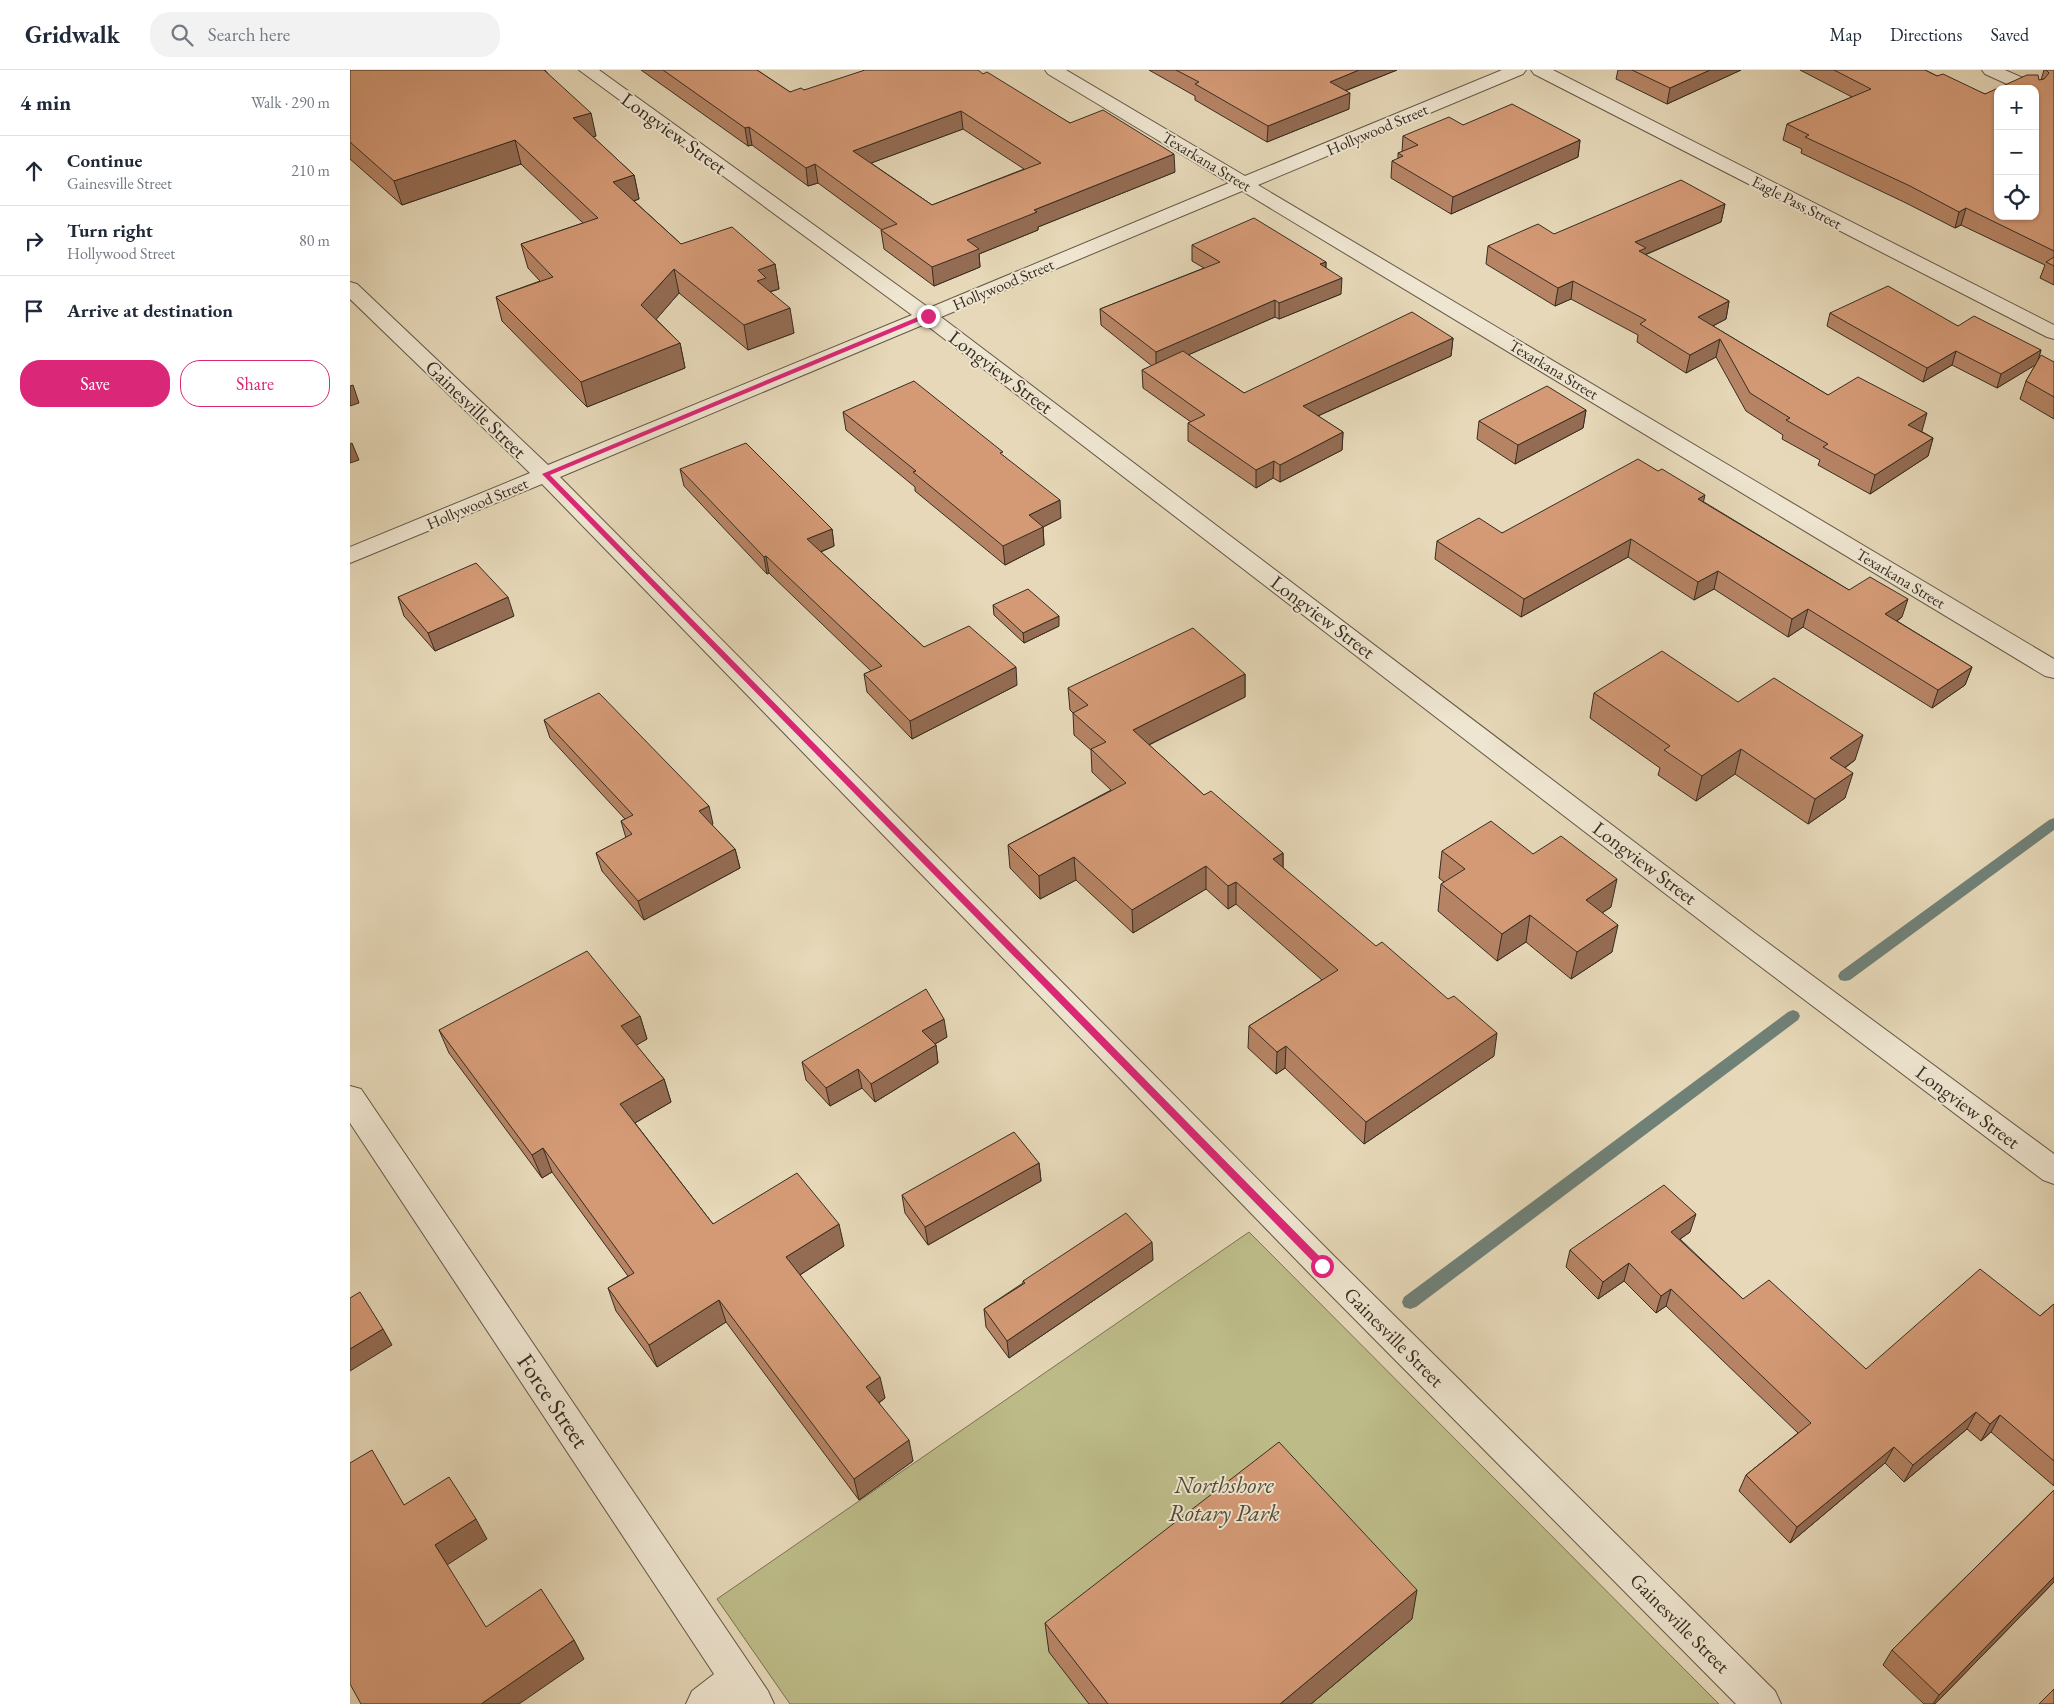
<!DOCTYPE html>
<meta charset="utf-8">
<style>
body{margin:0;font-family:"EB Garamond",serif;background:#f2f2f3;color:#1f2937}
.controls{position:absolute;right:15px;top:15px;display:grid;overflow:hidden;border-radius:10px;box-shadow:0 1px 4px #0004}
.controls button{width:45px;height:45px;display:grid;place-items:center;padding:0;border:0;border-bottom:1px solid #e0e1e3;background:#fff;color:#1f2937;font:25px sans-serif}
.stop{position:absolute;width:15px;height:15px;margin:-11px;border:4px solid #db2777;border-radius:50%;background:#fff}
.stop.end{background:#db2777;border-color:#fff;box-shadow:0 1px 5px #0008}
.list{margin:0;padding:0;list-style:none}
h2{display:flex;justify-content:space-between;align-items:center;height:65px;margin:0;padding:0 20px;font-size:21px}
h2 small{font-size:16px;font-weight:400;color:#747a83}
.list li{display:grid;grid-template-columns:32px 1fr auto;gap:15px;align-items:center;box-sizing:border-box;height:70px;padding:0 20px;border-top:1px solid #e0e1e3}
.list b{display:block;font-size:19px;white-space:nowrap}
.list p{margin:0;font-size:16px;white-space:nowrap;color:#747a83}
.list em{font-size:16px;font-style:normal;color:#747a83}
.actions{display:flex;gap:10px;padding:15px 20px}
.actions a{flex:1;padding:11px 0;border:1px solid #db2777;border-radius:20px;text-align:center;font-size:18px;color:#db2777}
.actions .main{background:#db2777;color:#fff}
.icon{flex:none;width:28px;height:28px;fill:none;stroke:currentColor;stroke-width:2;stroke-linecap:round;stroke-linejoin:round}
.map{position:relative;flex:none;width:1704px;height:1634px;overflow:hidden}
header{display:flex;align-items:center;gap:30px;box-sizing:border-box;height:70px;padding:0 25px;background:#fff;border-bottom:1px solid #e0e1e3}
header strong{font-size:24px}
nav{display:flex;gap:28px;margin-inline-start:auto;font-size:18px}
.search{width:350px;height:45px;background:#f2f2f3;display:flex;align-items:center;gap:12px;box-sizing:border-box;padding:0 18px;border-radius:20px;color:#747a83;font-size:19px}
main{display:flex}
aside{flex:1;background:#fff}
.map>svg:first-child{display:block}
.green{fill:#bdbc89;stroke:#7a7455}
.lines{fill:none;stroke-linecap:round;stroke-linejoin:round}
.stream{fill:#708178;fill-rule:evenodd}
.street-casing{stroke:#635847;stroke-width:2}
.street{fill:#efe6d1;fill-rule:evenodd}
.wall{fill:#b68465;stroke:#372d21;fill-rule:evenodd}
.shaded-wall{fill:#946c53;stroke:#372d21}
.building{fill:#d49a76;stroke:#372d21;fill-rule:evenodd}
.route{fill:#db2777}
.labels{text-anchor:middle;stroke-width:4;stroke-linejoin:round;paint-order:stroke}
.far-street-label{font-size:16px;fill:#372d21;stroke:#efe6d1}
.street-label{font-size:20px;fill:#372d21;stroke:#efe6d1}
.near-street-label{font-size:24px;fill:#372d21;stroke:#efe6d1}
.near-park-label{font-size:24px;font-style:italic;fill:#524a36;stroke:#efe6d1}
</style>
<header>
<strong>Gridwalk</strong>
<div class="search"><svg class="icon" aria-label="search" viewBox="0 0 24 24"><circle cx="10" cy="10" r="6"/><path d="M15 15l6 6"/></svg>Search here</div>
<nav><a>Map</a><a>Directions</a><a>Saved</a></nav>
</header>
<main>
<aside>
<h2>4 min<small>Walk · 290 m</small></h2>
<ul class="list">
<li><svg class="icon" aria-label="ahead" viewBox="0 0 24 24"><path d="M12 20V5M6 11l6-6 6 6"/></svg><div><b>Continue</b><p>Gainesville Street</p></div><em>210 m</em></li>
<li><svg class="icon" aria-label="right" viewBox="0 0 24 24"><path d="M7 20v-9h11M14 6l5 5-5 5"/></svg><div><b>Turn right</b><p>Hollywood Street</p></div><em>80 m</em></li>
<li><svg class="icon" aria-label="arrive" viewBox="0 0 24 24"><path d="M6 21V4h12l-3 4 3 4H6"/></svg><div><b>Arrive at destination</b></div></li>
</ul>
<div class="actions"><a class="main">Save</a><a>Share</a></div>
</aside>
<div class="map">
<svg width="1704" height="1634" viewBox="0 0 1704 1634">
<rect width="100%" height="100%" fill="#e6d8b8"/>
<filter id="stains"><feTurbulence type="fractalNoise" baseFrequency=".004" numOctaves="4"/><feColorMatrix values="0 0 0 0 .2 0 0 0 0 .09 0 0 0 0 .02 0 0 0 .5 -.17"/></filter>
<radialGradient id="worn" r=".72"><stop offset=".6" stop-color="#630" stop-opacity="0"/><stop offset="1" stop-color="#630" stop-opacity=".3"/></radialGradient>
<path class="green" d="M899,1162L1369,1634H440L367,1529Z"/>
<g class="lines">
<g class="stream">
<path d="M1704,748V760L1500,910L1495,911L1490,910L1488,906L1490,902L1699,750Z"/>
<path d="M1443,940L1448,942L1450,946L1448,950L1066,1237L1060,1239L1054,1237L1052,1232L1054,1227L1438,942Z"/>
</g>
<g class="street-casing">
<g id="street">
<path d="M229,0H249L579,238L879,113L698,4L695,0H716L895,106L1152,0H1176L1173,4L908,115L1704,589V608L1695,606L892,121L591,247L1406,864L1704,1084V1114L1693,1110L1386,878L575,254L210,407L984,1186L1425,1621L1431,1634H1386L962,1206L192,414L0,493V477L180,403L0,229V212L7,214L198,395L562,245Z"/>
<path d="M1181,0H1203L1704,255V269L1697,267L1184,4Z"/>
<path d="M1632,0H1655L1689,15L1692,19L1689,23L1685,24V19H1668L1635,4Z"/>
<path d="M0,1016L11,1019L418,1621L424,1634H336L342,1621L364,1604L0,1053Z"/>
</g>
</g>
<use href="#street" class="street"/>
</g>
<g class="wall">
<path d="M0,0H195L246,66L243,67L284,105L289,129L284,131L331,174L425,194L429,219L420,222L444,263L398,280L329,223L306,249L330,273L335,298L237,337L152,251L146,227L190,211L178,198L171,174L233,153L171,94L52,135L0,89Z"/>
<path d="M291,0H407L440,22L454,20L633,4L720,53L825,102L688,157V160L629,184L630,197L584,216L534,179L531,160H532L468,113L458,116L402,75L398,76ZM613,59L674,99L582,135L521,93Z"/>
<path d="M799,0H1047L995,21L999,39L917,72L845,30V26Z"/>
<path d="M1268,0H1391L1317,34L1266,9Z"/>
<path d="M1450,0H1575L1587,6L1635,24L1691,10L1694,0H1704V215L1690,208L1695,195L1611,155L1605,158L1556,133L1451,83L1452,79L1433,70L1437,54L1502,27Z"/>
<path d="M1113,55L1230,70L1228,87L1101,144L1041,108L1042,91L1048,89V83L1052,82L1053,66Z"/>
<path d="M1375,134L1371,152L1295,185L1379,231L1376,249L1363,256L1478,325L1572,361H1571L1583,368L1578,386L1520,424L1468,395L1470,390L1432,369L1433,365L1396,341L1366,287L1336,303L1287,272L1288,265L1221,229L1205,236L1136,194L1138,176Z"/>
<path d="M842,175L976,192V198L991,224L929,249L925,247L838,285L894,323L1103,268L1101,286L968,346L993,362L992,380L930,412L923,408L906,418L838,371V353L841,352L793,318L792,300L802,296L751,255L750,239L854,198L842,191Z"/>
<path d="M1480,243L1608,256L1691,280L1687,292H1704V349L1670,329L1676,311L1686,294L1647,318L1602,295L1573,312L1477,256Z"/>
<path d="M1236,340L1233,358L1165,394L1127,369L1129,351Z"/>
<path d="M493,342L654,386L711,448L693,457L694,475L655,495L565,421V417L496,360Z"/>
<path d="M330,399L482,459L484,476L471,482L574,577L667,615L562,669L517,622L514,604L521,601L419,503L417,504L334,416Z"/>
<path d="M1354,432L1499,520L1552,547L1547,551L1622,597L1615,615L1582,638L1453,557L1438,567L1364,519L1344,530L1278,487L1171,547L1085,489L1087,471L1152,463Z"/>
<path d="M48,527L164,546L85,581L54,546Z"/>
<path d="M643,535L709,556L674,573L644,545Z"/>
<path d="M895,604V627L799,675L854,725L933,783V798L1144,986L1014,1074L935,998L926,1004L898,978L899,956L972,910L886,834L878,839L856,819L783,863L726,810L690,829L660,798L658,775L761,720L742,702L741,680L724,665L723,643L720,640L718,618Z"/>
<path d="M1244,623L1388,632L1505,690L1495,698V728L1458,754L1385,704L1346,731L1308,705L1310,698L1240,648Z"/>
<path d="M194,650L363,754L362,755L385,779L390,798L294,850L252,801L246,783L276,768L271,751L275,749L200,668Z"/>
<path d="M1092,781L1183,784L1261,837L1252,843L1262,882L1221,909L1176,872L1147,891L1088,841L1091,814L1094,812L1089,808Z"/>
<path d="M290,946L297,969L286,975L314,1009L321,1032L285,1053L363,1154L494,1176L450,1205L535,1328L529,1333L563,1391L509,1430L376,1252L307,1297L266,1241L258,1218L278,1206L202,1102L192,1108L99,983L89,960Z"/>
<path d="M597,967L585,974L586,975L588,993L525,1032L512,1018L480,1036L456,1010L452,992Z"/>
<path d="M689,1093L691,1111L578,1175L555,1143L552,1125Z"/>
<path d="M1340,1162L1330,1169L1393,1229L1516,1299L1690,1246L1704,1234V1416L1641,1362L1631,1371L1617,1359L1554,1412L1535,1393L1440,1473L1389,1421L1396,1405L1448,1363L1316,1236L1306,1243L1274,1211L1248,1229L1216,1197L1220,1180Z"/>
<path d="M803,1190L659,1288L636,1257L634,1239L673,1213V1211Z"/>
<path d="M1704,1420V1512L1585,1634H1574L1533,1595L1542,1580Z"/>
<path d="M1062,1549L961,1634H739L699,1582L695,1553Z"/>
</g>
<g class="shaded-wall">
<path d="M1009,0H1047L979,27L980,12Z"/>
<path d="M1360,0H1391L1317,34L1320,18Z"/>
<path d="M1000,23L999,39L917,72L918,56Z"/>
<path d="M611,41L613,59L505,99L503,81Z"/>
<path d="M241,43L246,66L228,72L223,48Z"/>
<path d="M399,57L402,75L398,76L395,58Z"/>
<path d="M165,70L171,94L52,135L44,111Z"/>
<path d="M1230,70L1228,87L1101,144L1103,127Z"/>
<path d="M824,84L825,102L688,157V160L629,184L630,197L584,216L582,197L617,170L684,140Z"/>
<path d="M465,94L468,113L458,116L456,98Z"/>
<path d="M284,105L289,129L269,136L263,112Z"/>
<path d="M1375,134L1371,152L1294,185L1293,196L1285,172Z"/>
<path d="M1616,138L1611,155L1605,158L1609,142Z"/>
<path d="M976,192L975,208L970,194Z"/>
<path d="M425,194L429,219L418,222L407,211L408,200Z"/>
<path d="M324,199L329,223L297,260L291,235Z"/>
<path d="M992,208L991,224L929,249V233Z"/>
<path d="M1223,211L1221,229L1205,236L1208,218Z"/>
<path d="M925,230V247L806,299V282Z"/>
<path d="M1379,231L1376,249L1345,265L1348,247Z"/>
<path d="M440,238L444,263L398,280L394,255Z"/>
<path d="M1103,268L1101,286L952,353L953,336Z"/>
<path d="M1370,269L1366,287L1336,303L1340,285Z"/>
<path d="M330,273L335,298L237,337L231,312Z"/>
<path d="M1691,280L1687,294L1647,318L1651,304Z"/>
<path d="M1606,281L1602,295L1573,312L1577,298Z"/>
<path d="M3,315L9,333L0,336V316Z"/>
<path d="M1236,340L1233,358L1165,394L1168,375Z"/>
<path d="M1577,343L1572,361L1553,373L1558,355Z"/>
<path d="M993,362L992,380L930,412V395Z"/>
<path d="M1583,368L1578,386L1520,424L1525,405Z"/>
<path d="M2,373L9,390L0,393V374Z"/>
<path d="M924,391L923,408L906,418V400Z"/>
<path d="M1355,425L1351,443L1348,429Z"/>
<path d="M710,430L711,448L693,457L694,475L655,495L653,476L679,445Z"/>
<path d="M482,459L484,476L460,486L457,469Z"/>
<path d="M1281,469L1278,487L1171,547L1174,529Z"/>
<path d="M416,486L419,503L417,504L414,487Z"/>
<path d="M1368,501L1364,519L1344,530L1348,512Z"/>
<path d="M158,527L164,546L85,581L78,563Z"/>
<path d="M1558,529L1552,547L1530,562L1535,544Z"/>
<path d="M1458,539L1453,557L1438,567L1442,549Z"/>
<path d="M709,546V556L674,573L673,563Z"/>
<path d="M666,597L667,615L562,669L560,651Z"/>
<path d="M1622,597L1615,615L1582,638L1588,620Z"/>
<path d="M895,604V627L784,682L783,660Z"/>
<path d="M1513,665L1505,690L1473,713L1480,688Z"/>
<path d="M1391,679L1385,704L1346,731L1352,706Z"/>
<path d="M1503,703L1495,728L1458,754L1465,729Z"/>
<path d="M359,736L363,754L354,760L349,741Z"/>
<path d="M385,779L390,798L294,850L288,831Z"/>
<path d="M933,783V806L923,789Z"/>
<path d="M724,787L726,810L690,829L689,806Z"/>
<path d="M856,796V819L783,863L782,840Z"/>
<path d="M1267,809L1261,837L1230,857L1236,830Z"/>
<path d="M886,812V834L878,839V816Z"/>
<path d="M1180,845L1176,872L1147,891L1152,864Z"/>
<path d="M1268,855L1262,882L1221,909L1227,882Z"/>
<path d="M290,946L297,969L278,980L271,956Z"/>
<path d="M594,949L597,967L575,980L572,961Z"/>
<path d="M1147,963L1144,986L1014,1074L1016,1052Z"/>
<path d="M586,975L588,993L525,1032L521,1014Z"/>
<path d="M936,976L935,998L926,1004L927,982Z"/>
<path d="M508,999L512,1018L480,1036L476,1018Z"/>
<path d="M314,1009L321,1032L278,1057L270,1034Z"/>
<path d="M193,1078L202,1102L192,1108L182,1085Z"/>
<path d="M689,1093L691,1111L578,1175L575,1157Z"/>
<path d="M1346,1144L1340,1162L1316,1179L1321,1162Z"/>
<path d="M489,1154L494,1176L442,1210L436,1187Z"/>
<path d="M802,1172L803,1190L659,1288L657,1271Z"/>
<path d="M1279,1193L1274,1211L1248,1229L1253,1212Z"/>
<path d="M1321,1219L1316,1236L1306,1243L1311,1226Z"/>
<path d="M369,1230L376,1252L307,1297L299,1275Z"/>
<path d="M33,1259L42,1275L0,1301V1279Z"/>
<path d="M530,1307L535,1328L521,1338L516,1317Z"/>
<path d="M1626,1342L1617,1359L1554,1412L1563,1395Z"/>
<path d="M1650,1345L1641,1362L1631,1371L1640,1354Z"/>
<path d="M559,1370L563,1391L509,1430L504,1409Z"/>
<path d="M1544,1377L1535,1393L1440,1473L1447,1457Z"/>
<path d="M126,1449L137,1469L97,1495L85,1475Z"/>
<path d="M1704,1507V1512L1585,1634H1583L1589,1625Z"/>
<path d="M1067,1520L1062,1549L961,1634H930Z"/>
<path d="M224,1570L234,1589L169,1634H131Z"/>
</g>
<g class="building">
<path d="M0,0H194L241,43L223,48L284,105L263,112L331,174L382,157L425,194L408,200L416,208L407,211L440,238L394,255L324,199L291,235L330,273L231,312L146,227L203,207L171,174L248,148L165,70L44,111L0,72Z"/>
<path d="M313,0H407L440,22L451,18L454,20L515,0H628L633,4L637,2L720,53L753,40L824,84L684,140L687,142L617,170L629,179L582,197L531,160L547,154L465,94L456,98L399,57L395,58ZM611,41L691,93L582,135L503,81Z"/>
<path d="M826,0H1009L980,12L1000,23L918,56L845,14L849,12Z"/>
<path d="M1282,0H1360L1320,18Z"/>
<path d="M1484,0H1575L1587,6L1593,4L1635,24L1677,5H1688L1689,10L1694,9L1699,3L1696,0H1704V181L1616,138L1609,142L1560,116L1455,67L1459,65L1437,54L1521,19ZM1648,19H1685V146H1648Z"/>
<path d="M1162,34L1230,70L1103,127L1042,91L1053,86L1048,83L1068,75L1053,66L1099,47L1113,55Z"/>
<path d="M1331,110L1375,134L1285,172L1296,178L1289,181L1379,231L1348,247L1478,325L1508,307L1577,343L1558,355L1583,368L1525,405L1473,377L1478,374L1436,350L1440,348L1400,323L1370,269L1340,285L1290,254L1296,250L1223,211L1208,218L1138,176L1188,154L1204,164Z"/>
<path d="M904,148L976,192L970,194L992,208L929,233L925,230L806,282L750,239L870,192L842,175Z"/>
<path d="M1704,187V196L1696,192Z"/>
<path d="M1538,216L1608,256L1624,246L1691,280L1651,304L1606,281L1577,298L1480,243Z"/>
<path d="M1062,242L1103,268L953,336L993,362L930,395L924,391L906,400L838,353L855,345L792,300L833,281L894,323Z"/>
<path d="M1691,285L1704,292V327L1676,311Z"/>
<path d="M564,311L653,382L650,383L710,430L679,445L693,457L653,476L563,402L566,401L493,342Z"/>
<path d="M1197,316L1236,340L1168,375L1129,351Z"/>
<path d="M396,373L482,459L457,469L574,577L619,556L666,597L560,651L514,604L532,596L416,486L414,487L330,399Z"/>
<path d="M1288,389L1308,401L1312,399L1355,425L1348,429L1499,520L1520,507L1558,529L1535,544L1622,597L1588,620L1458,539L1442,549L1368,501L1348,512L1281,469L1174,529L1087,471L1129,448L1152,463Z"/>
<path d="M126,493L158,527L78,563L48,527Z"/>
<path d="M678,519L709,546L673,563L643,535Z"/>
<path d="M843,558L895,604L783,660L854,725L861,721L933,783L923,789L1026,876L1032,872L1098,929L1104,926L1147,963L1016,1052L936,976L927,982L899,956L988,900L886,812L878,816L856,796L782,840L724,787L689,806L658,775L776,713L741,679L756,672L723,643L738,635L718,618Z"/>
<path d="M1312,581L1388,632L1424,608L1513,665L1480,688L1503,703L1465,729L1391,679L1352,706L1314,680L1320,676L1244,623Z"/>
<path d="M249,623L359,736L349,741L385,779L288,831L246,783L282,764L271,751L283,745L194,650Z"/>
<path d="M1141,751L1183,784L1211,766L1267,809L1236,830L1268,855L1227,882L1180,845L1152,864L1091,814L1115,799L1092,781Z"/>
<path d="M237,881L290,946L271,956L314,1009L270,1034L363,1154L447,1103L489,1154L436,1187L530,1307L516,1317L559,1370L504,1409L369,1230L299,1275L258,1218L284,1203L193,1078L182,1085L89,960Z"/>
<path d="M576,919L594,949L572,961L586,975L521,1014L508,999L476,1018L452,992Z"/>
<path d="M664,1062L689,1093L575,1157L552,1125Z"/>
<path d="M1314,1115L1346,1144L1321,1162L1393,1229L1419,1210L1516,1299L1630,1199L1690,1246L1704,1234V1391L1650,1345L1640,1354L1626,1342L1563,1395L1544,1377L1447,1457L1396,1405L1461,1353L1321,1219L1311,1226L1279,1193L1253,1212L1220,1180Z"/>
<path d="M776,1143L802,1172L657,1271L634,1239L675,1213L673,1211Z"/>
<path d="M10,1222L33,1259L0,1279V1228Z"/>
<path d="M929,1372L1067,1520L930,1634H758L695,1553Z"/>
<path d="M22,1380L54,1435L99,1407L126,1449L85,1475L136,1557L191,1519L224,1570L131,1634H11L0,1614V1393Z"/>
<path d="M1704,1420V1507L1589,1625L1542,1580Z"/>
<path d="M1704,1619V1634H1689Z"/>
</g>
<path class="route" d="M575,244L581,246L200,405L976,1193V1198H969L192,404Z"/>
<g class="labels">
<g class="far-street-label">
<text transform="translate(1027 59) rotate(-23)" y="6">Hollywood Street</text>
<text transform="translate(857 91) rotate(31)" y="6">Texarkana Street</text>
<text transform="translate(1447 132) rotate(27)" y="6">Eagle Pass Street</text>
<text transform="translate(653 214) rotate(-23)" y="6">Hollywood Street</text>
<text transform="translate(1204 299) rotate(31)" y="6">Texarkana Street</text>
<text transform="translate(127 433) rotate(-23)" y="6">Hollywood Street</text>
<text transform="translate(1551 508) rotate(31)" y="6">Texarkana Street</text>
</g>
<g class="street-label">
<text transform="translate(324 63) rotate(36)" y="7">Longview Street</text>
<text transform="translate(651 302) rotate(37)" y="7">Longview Street</text>
<text transform="translate(126 339) rotate(44)" y="7">Gainesville Street</text>
<text transform="translate(973 547) rotate(37)" y="7">Longview Street</text>
<text transform="translate(1295 793) rotate(37)" y="7">Longview Street</text>
<text transform="translate(1618 1037) rotate(37)" y="7">Longview Street</text>
<text transform="translate(1044 1267) rotate(45)" y="7">Gainesville Street</text>
<text transform="translate(1330 1553) rotate(45)" y="7">Gainesville Street</text>
</g>
<g class="near-street-label">
<text transform="translate(203 1331) rotate(56)" y="8">Force Street</text>
</g>
<g class="near-park-label">
<text x="874" y="1423">Northshore<tspan x="874" dy="28">Rotary Park</tspan></text>
</g>
</g>
<rect width="100%" height="100%" filter="url(#stains)"/>
<rect width="100%" height="100%" fill="url(#worn)"/>
</svg>
<div class="controls">
<button>+</button>
<button>−</button>
<button><svg class="icon" aria-label="locate" viewBox="0 0 24 24"><circle cx="12" cy="12" r="6"/><path d="M12 2v4M12 18v4M2 12h4M18 12h4"/></svg></button>
</div>
<div class="stop" style="left:972px;top:1196px"></div>
<div class="stop end" style="left:578px;top:246px"></div>
</div>
</main>
